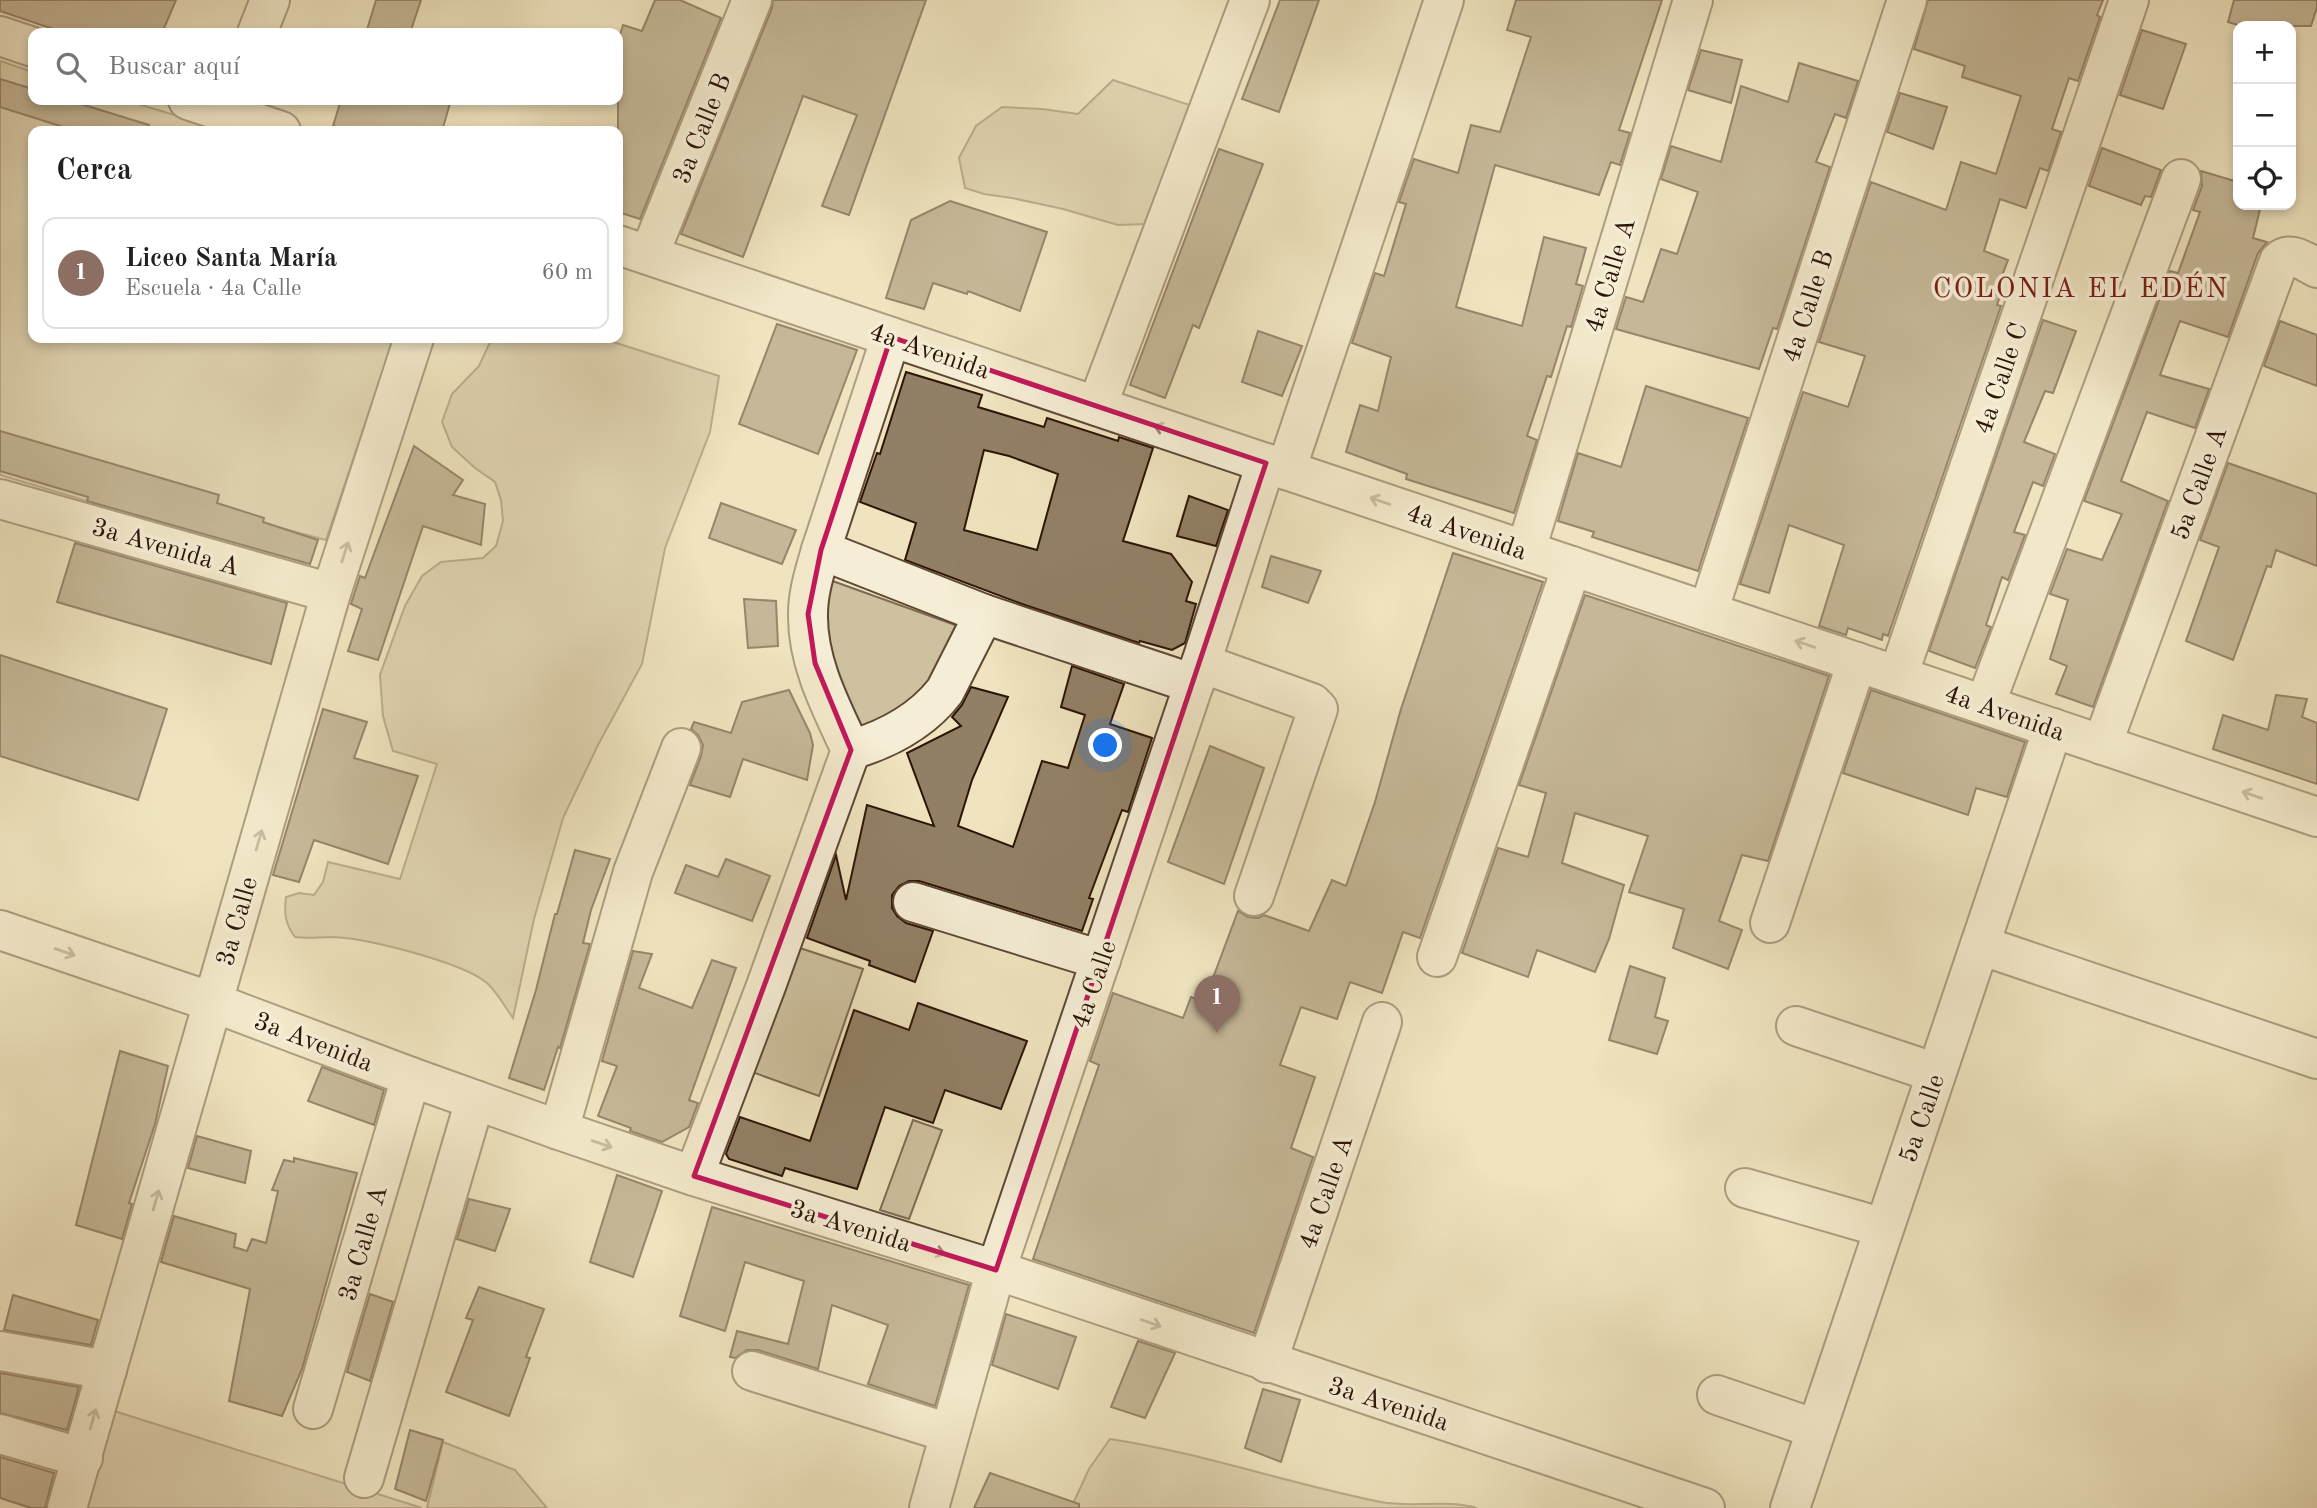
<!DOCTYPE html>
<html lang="es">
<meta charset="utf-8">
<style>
body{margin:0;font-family:"Old Standard TT",serif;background:#f2f2f2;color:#202124}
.controls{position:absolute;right:21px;top:21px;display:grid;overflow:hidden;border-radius:14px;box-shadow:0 4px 10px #0003}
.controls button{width:63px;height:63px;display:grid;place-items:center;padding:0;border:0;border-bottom:2px solid #e0e0e0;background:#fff;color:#202124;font:35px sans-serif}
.you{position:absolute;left:1106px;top:746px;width:24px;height:24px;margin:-18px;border:5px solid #fff;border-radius:50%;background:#1a73e8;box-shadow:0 0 0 10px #1a73e833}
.badge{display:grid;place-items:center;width:46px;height:46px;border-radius:50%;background:#8f2418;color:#fff;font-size:23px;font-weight:700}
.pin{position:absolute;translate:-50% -58px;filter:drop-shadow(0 2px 4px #0008)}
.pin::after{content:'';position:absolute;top:37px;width:24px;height:21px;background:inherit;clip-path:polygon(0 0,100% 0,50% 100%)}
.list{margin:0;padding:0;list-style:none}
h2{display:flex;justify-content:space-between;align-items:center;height:91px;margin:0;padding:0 28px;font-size:30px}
h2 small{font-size:23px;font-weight:400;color:#757577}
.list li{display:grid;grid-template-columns:46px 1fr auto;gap:21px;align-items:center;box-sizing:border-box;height:112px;margin:0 14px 14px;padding:0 14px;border:2px solid #e0e0e0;border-radius:14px}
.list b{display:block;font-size:26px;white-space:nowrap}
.list p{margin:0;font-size:23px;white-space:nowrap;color:#757577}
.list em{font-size:23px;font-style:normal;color:#757577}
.icon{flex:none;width:38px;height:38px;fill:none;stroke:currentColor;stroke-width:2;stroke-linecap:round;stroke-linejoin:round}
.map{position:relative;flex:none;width:2317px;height:1508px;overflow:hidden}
.search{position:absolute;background:#fff;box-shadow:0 4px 10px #0003;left:28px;top:28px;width:595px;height:77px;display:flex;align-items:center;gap:18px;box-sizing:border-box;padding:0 24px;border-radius:14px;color:#757577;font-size:26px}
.panel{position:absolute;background:#fff;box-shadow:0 4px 10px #0003;left:28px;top:126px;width:595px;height:217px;border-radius:14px}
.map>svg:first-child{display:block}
.green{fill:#cec19f;stroke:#7e6a52;stroke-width:2}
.building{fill:#928066;stroke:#2d1405;stroke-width:2;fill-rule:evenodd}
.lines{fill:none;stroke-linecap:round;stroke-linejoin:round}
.minor-casing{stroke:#5e4834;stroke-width:42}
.tertiary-casing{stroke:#5e4834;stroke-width:42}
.minor{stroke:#f5edd5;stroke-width:38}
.tertiary{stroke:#f5edd5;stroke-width:38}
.oneway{stroke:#9b8b77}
.marked{fill:none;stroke:#c2185b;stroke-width:5;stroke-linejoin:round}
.labels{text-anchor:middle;stroke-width:7;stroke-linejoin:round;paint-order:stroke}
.street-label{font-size:26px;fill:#2d1405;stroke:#f5edd5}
.neighbourhood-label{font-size:28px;letter-spacing:2px;fill:#7a1f14;stroke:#f5edd5}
</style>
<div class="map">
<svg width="2317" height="1508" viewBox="0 0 2317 1508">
<rect width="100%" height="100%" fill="#efe4bf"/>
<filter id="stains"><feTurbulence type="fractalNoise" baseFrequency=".00286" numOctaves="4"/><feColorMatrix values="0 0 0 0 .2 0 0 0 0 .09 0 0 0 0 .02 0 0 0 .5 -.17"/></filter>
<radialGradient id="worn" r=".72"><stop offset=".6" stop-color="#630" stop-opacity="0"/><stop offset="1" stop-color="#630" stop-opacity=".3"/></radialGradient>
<g class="green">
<path d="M0,61L33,72V100H125L227,131H33V338H394L326,540L277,527L268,555L0,475Z"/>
<path d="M1113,80L1199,108L1148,224L1118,225L1063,209L1012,198L984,194L965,188L959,158L976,126L1002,107L1042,109L1078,114Z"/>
<path d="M492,338H601L719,376L710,432L665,548L642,664L598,745L563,818L534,919L513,1018C505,1007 497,992 487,983C462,962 366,938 332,937C318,937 309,939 295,937C285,924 284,913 286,897L299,893L314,895L323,882L328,862L400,879L437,764L393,751L383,716L380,675L405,606L422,576L441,562L483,558L496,546L503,521L501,500L495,482L475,468L452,447L442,422L452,394L479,366Z"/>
<path d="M827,579L972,631L947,691L848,757L823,660Z"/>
<path d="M797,947L863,969L819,1096L752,1072Z"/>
<path d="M913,1120L942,1130L909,1219L880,1210Z"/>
<path d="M111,1410L422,1508H84Z"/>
<path d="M1110,1439C1202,1453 1290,1484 1381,1502C1413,1508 1447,1499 1477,1508H1071L1089,1469Z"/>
<path d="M443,1442L515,1470L547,1508H427Z"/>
</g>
<g class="building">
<path d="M0,0H176L162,33H65L0,11Z"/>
<path d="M376,0H421L410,33H366Z"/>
<path d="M655,0H680L721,18L640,219L618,212V41L623,25L642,31Z"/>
<path d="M773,0H926L849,215L822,206L857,115L803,96L743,257L681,234L772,8Z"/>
<path d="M1280,0H1319L1279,112L1242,99Z"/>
<path d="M1516,0H1662L1619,130L1630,133L1620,165L1611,162L1599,195L1495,165L1456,307L1522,326L1544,237L1586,248L1576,284L1583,286L1571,327L1567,326L1551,377L1547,376L1527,436L1537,440L1514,513L1406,479L1407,474L1346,452L1360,405L1378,411L1391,357L1352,343L1375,273L1384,276L1406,204L1399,202L1414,159L1458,173L1471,125L1500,132L1531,37L1507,30Z"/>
<path d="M1928,0H2103L2097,15L2100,17L2078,81L2069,78L2052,129L2061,132L2048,171L2040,168L2026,208L2000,199L1984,251L2008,260L1995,294L2000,296L1997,305L2001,306L1888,636L1883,634L1882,640L1848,628L1846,635L1819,626L1844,545L1789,525L1769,593L1740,584L1803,392L1848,407L1865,356L1819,342L1871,182L1946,210L1961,162L1996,174L2021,96L1962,77L1965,66L1914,49Z"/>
<path d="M2234,0H2317V7L2311,26H2241L2228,22Z"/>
<path d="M2142,30L2186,44L2163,109L2120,95Z"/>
<path d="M1701,50L1742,60L1731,103L1688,90Z"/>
<path d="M1799,63L1858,81L1846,118L1835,114L1816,162L1830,167L1777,329L1773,328L1759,369L1616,329L1626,297L1643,302L1661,249L1677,254L1698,192L1661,179L1671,146L1721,162L1741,86L1788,102Z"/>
<path d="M0,79L33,89V100H68L149,125L148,131H76L0,107Z"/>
<path d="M1900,93L1947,107L1933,149L1887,132Z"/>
<path d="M341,100H451L442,131H350L333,126Z"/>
<path d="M2102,148L2161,170L2151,197L2145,196L2141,205L2089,186Z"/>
<path d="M1219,149L1263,164L1199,328L1193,325L1165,398L1130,385Z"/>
<path d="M2201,171L2238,182V205H2261L2253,238L2267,242L2258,253L2228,337L2180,321L2160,375L2209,389L2195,428L2147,412L2121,481L2168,501L2093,707L2056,694L2067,666L2050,659L2068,600L2050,594L2067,549L2102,560L2122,514L2084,501L2170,271L2178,273L2200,212L2193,210L2202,186Z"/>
<path d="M950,201L1047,232L1020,311L968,291L967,294L933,283L924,309L886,298L911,220Z"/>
<path d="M2043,320L2076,331L2053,393L2045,391L2024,442L2055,454L2043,486L2033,482L2014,532L2025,535L2008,580L2002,577L1986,625L1991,627L1975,668L1929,651Z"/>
<path d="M2280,321L2317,335V386L2264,366Z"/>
<path d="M777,324L857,350L818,454L739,424Z"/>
<path d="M1258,331L1302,346L1282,396L1242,382Z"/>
<path d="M906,372L982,395L978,407L1044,427L1047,418L1118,441L1119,437L1153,448L1123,541L1171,554L1192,582L1186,601L1196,604L1185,643L1172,650L1140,641L1139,643L1022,604L905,560L916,523L860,502L877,453L880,454ZM984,450L1009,456L1058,474L1037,550L964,530Z"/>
<path d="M1646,386L1748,418L1698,571L1592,537L1594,532L1558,521L1578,453L1621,467Z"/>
<path d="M0,431L219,495L217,503L264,518L263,522L318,540L310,564L87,501L88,497L0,471Z"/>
<path d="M414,446L463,480L453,495L485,504L481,545L423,526L378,660L348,651L362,609L351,604L360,576L365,578Z"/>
<path d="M2228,463L2317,494V566L2276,550L2271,567L2267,566L2233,660L2186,641L2219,547L2200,540Z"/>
<path d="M1189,496L1228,510L1216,546L1177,536Z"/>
<path d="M721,503L796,530L782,564L709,538Z"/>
<path d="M75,543L287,603L271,664L57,602Z"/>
<path d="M1453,553L1543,582L1420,938L1403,932L1382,993L1350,982L1337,1019L1301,1007L1280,1065L1315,1077L1291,1148L1313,1157L1254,1333L1033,1259L1099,1065L1090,1061L1113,993L1183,1018L1191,997L1204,1002L1238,911L1248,917L1258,918L1264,915L1309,931L1332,880L1346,886L1375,802L1401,709Z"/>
<path d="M1271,556L1321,571L1308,603L1262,587Z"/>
<path d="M1585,595L1829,676L1768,861L1742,855L1719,921L1742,930L1728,969L1673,948L1684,909L1629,892L1648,836L1575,813L1562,863L1624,885L1609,939L1595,972L1537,950L1528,977L1462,953L1498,848L1528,857L1546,793L1519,785Z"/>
<path d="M744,599L776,601L778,646L748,648Z"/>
<path d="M0,655L167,709L138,800L0,756Z"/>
<path d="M1072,666L1124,684L1110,724L1152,738L1128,812L1122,810L1089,898L1093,899L1082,931L919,881H909L899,886L892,895V908L897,916L906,923L933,931L915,982L869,965L870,961L807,938L836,855L846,900L867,805L934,826L907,753L961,726L952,717L962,705L971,687L1008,697L972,780L958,826L1013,847L1042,761L1068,768L1085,715L1061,707Z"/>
<path d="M789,690L810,733L813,745L807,780L743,759L730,797L690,785L701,756L703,745L698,735L691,729L694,722L731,733L742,702Z"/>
<path d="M1871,690L2025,742L2007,797L1976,788L1968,815L1843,773Z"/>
<path d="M2276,695L2307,699L2302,717L2317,723V784L2213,749L2223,715L2268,730Z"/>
<path d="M323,709L367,722L354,758L418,776L388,864L314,840L299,882L273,875Z"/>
<path d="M1210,746L1264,768L1224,884L1168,862Z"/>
<path d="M575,850L610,859L591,910L583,943L590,944L560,1048L558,1047L544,1090L509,1078L536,990L555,914H557Z"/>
<path d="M726,859L770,876L752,921L675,893L686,865L718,877Z"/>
<path d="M633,951L652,954L639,988L692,1008L712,960L736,968L689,1100L698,1103L689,1127L662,1142L630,1131L631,1128L598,1116L617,1066L602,1061Z"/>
<path d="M1630,966L1665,978L1655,1017L1668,1021L1657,1054L1609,1040Z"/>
<path d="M918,1003L1027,1041L1001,1109L945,1090L933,1123L885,1107L857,1189L785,1168L782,1176L729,1159L726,1154L740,1117L810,1141L854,1010L909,1030Z"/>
<path d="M120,1051L168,1066L155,1124L129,1203L132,1204L122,1239L76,1225Z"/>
<path d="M322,1067L384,1090L374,1125L308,1101Z"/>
<path d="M197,1136L251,1151L245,1183L188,1168Z"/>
<path d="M294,1158L357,1173L302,1369L282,1416L229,1401L250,1289L161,1262L174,1216L236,1234L234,1247L247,1251L252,1239L266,1243L278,1191L272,1190L284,1160L294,1162Z"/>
<path d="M617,1175L662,1191L633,1277L590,1262Z"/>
<path d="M469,1199L510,1209L495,1251L457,1239Z"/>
<path d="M712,1207L969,1285L935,1406L868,1384L888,1325L832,1305L818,1369L758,1350H747L735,1358L730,1357L737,1331L788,1344L804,1281L745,1262L725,1331L680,1316Z"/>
<path d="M479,1287L544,1309L526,1357L530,1358L509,1416L446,1392L473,1320L466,1318Z"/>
<path d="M370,1294L393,1302L370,1381L347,1372Z"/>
<path d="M13,1295L98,1320L91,1345L4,1330Z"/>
<path d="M1006,1314L1076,1337L1058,1389L992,1365Z"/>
<path d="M1138,1341L1175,1353L1145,1418L1111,1407Z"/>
<path d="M0,1373L79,1387L67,1430L0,1413Z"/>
<path d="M1263,1389L1300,1400L1281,1462L1245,1448Z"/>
<path d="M410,1430L443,1440L426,1501L395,1489Z"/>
<path d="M0,1457L54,1473L45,1508H31L0,1498Z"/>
<path d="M990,1473L1079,1504V1508H974Z"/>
</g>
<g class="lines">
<g class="minor-casing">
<g id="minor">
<path d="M257,33L270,0"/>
<path d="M649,255L752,0"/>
<path d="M1097,406L1250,0"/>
<path d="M1286,470L1444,0"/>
<path d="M0,499L331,593"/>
<path d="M821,550L984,614L1194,684"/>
<path d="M1526,550L1693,0"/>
<path d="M1708,612L1907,0"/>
<path d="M1201,663L1312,703L1318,709L1254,896"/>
<path d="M1898,676L2129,0"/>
<path d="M1985,705L2181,179"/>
<path d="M2102,745L2279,261C2290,250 2305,262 2317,268"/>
<path d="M851,750C888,739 921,722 945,691L984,614"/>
<path d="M913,902L1101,960"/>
<path d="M1770,923L1857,662"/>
<path d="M0,930L212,1002L411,1077L559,1130L694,1176L996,1270L1705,1508"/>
<path d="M1980,945L2317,1059"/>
<path d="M1437,957L1572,566"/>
<path d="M1796,1026L1936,1073"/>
<path d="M559,1130L633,872L681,748"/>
<path d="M694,1176L766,986L851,750C831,707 807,662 808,614C808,592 815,571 821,550L891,337"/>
<path d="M1745,1188L1884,1228"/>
<path d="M0,1351L107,1370"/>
<path d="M1267,1363L1382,1022"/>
<path d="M752,1371L949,1433"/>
<path d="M1717,1395L1816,1429"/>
<path d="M313,1409L411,1077"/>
<path d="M0,1434L83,1458"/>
<path d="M364,1478L475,1100"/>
<path d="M929,1508L996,1270L1201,663L1266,463"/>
<path d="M1790,1508L2053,728"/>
</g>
</g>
<g class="tertiary-casing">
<g id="tertiary">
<path d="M0,36L33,47"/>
<path d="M188,100L281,131"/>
<path d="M618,245L2317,817"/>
<path d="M67,1508L331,593L414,338"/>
</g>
</g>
<use href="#minor" class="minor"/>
<use href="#tertiary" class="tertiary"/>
</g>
<defs><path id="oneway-shaft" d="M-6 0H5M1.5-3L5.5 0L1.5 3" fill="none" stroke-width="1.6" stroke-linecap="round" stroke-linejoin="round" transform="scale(1.75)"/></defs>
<g class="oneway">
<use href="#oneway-shaft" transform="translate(1164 429) rotate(-161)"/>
<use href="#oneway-shaft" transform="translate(1380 501) rotate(-161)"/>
<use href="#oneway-shaft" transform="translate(345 552) rotate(-72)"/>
<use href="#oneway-shaft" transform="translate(1805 644) rotate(-161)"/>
<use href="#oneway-shaft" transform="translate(2252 795) rotate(-161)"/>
<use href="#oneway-shaft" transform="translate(259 840) rotate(-74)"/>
<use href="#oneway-shaft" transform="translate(65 952) rotate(19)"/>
<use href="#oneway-shaft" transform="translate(602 1144) rotate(19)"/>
<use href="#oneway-shaft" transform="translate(156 1200) rotate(-74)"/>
<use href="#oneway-shaft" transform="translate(935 1251) rotate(17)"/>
<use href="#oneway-shaft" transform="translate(1151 1323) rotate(19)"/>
<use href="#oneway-shaft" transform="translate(93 1419) rotate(-74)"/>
</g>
<path d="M0 0H2317V1508H0ZM891,337L1266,463L996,1270L694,1176L851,750L815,663L808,614L821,550Z" fill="#efe4bf" fill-opacity=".55" fill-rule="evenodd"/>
<path class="marked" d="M891,337L1266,463L996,1270L694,1176L851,750L815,663L808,614L821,550Z"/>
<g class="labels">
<g class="street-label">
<text transform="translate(701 128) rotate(-68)" y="9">3a Calle B</text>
<text transform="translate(1609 275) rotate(-73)" y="9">4a Calle A</text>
<text transform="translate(1807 306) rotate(-72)" y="9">4a Calle B</text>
<text transform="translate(930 350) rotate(19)" y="9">4a Avenida</text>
<text transform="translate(2000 378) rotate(-71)" y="9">4a Calle C</text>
<text transform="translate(2198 483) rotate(-70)" y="9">5a Calle A</text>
<text transform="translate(1467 531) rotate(19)" y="9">4a Avenida</text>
<text transform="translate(166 546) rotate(16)" y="9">3a Avenida A</text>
<text transform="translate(2005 712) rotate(19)" y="9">4a Avenida</text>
<text transform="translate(236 921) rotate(-74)" y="9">3a Calle</text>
<text transform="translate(1093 984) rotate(-71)" y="9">4a Calle</text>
<text transform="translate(314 1041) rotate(21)" y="9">3a Avenida</text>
<text transform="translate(1921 1118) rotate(-71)" y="9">5a Calle</text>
<text transform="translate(1325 1192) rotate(-71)" y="9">4a Calle A</text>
<text transform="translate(851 1225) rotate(17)" y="9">3a Avenida</text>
<text transform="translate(362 1243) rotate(-74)" y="9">3a Calle A</text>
<text transform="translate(1389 1403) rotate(18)" y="9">3a Avenida</text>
</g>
<g class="neighbourhood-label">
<text x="2081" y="297">COLONIA EL EDÉN</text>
</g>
</g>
<rect width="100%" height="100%" filter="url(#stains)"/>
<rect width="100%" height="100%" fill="url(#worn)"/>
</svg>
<div class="controls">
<button>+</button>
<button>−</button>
<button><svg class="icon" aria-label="locate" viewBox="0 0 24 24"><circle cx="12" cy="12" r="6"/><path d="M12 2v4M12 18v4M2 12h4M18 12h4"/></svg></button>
</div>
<div class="you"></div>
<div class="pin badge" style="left:1217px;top:1033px;background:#8d6e63">1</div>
<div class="search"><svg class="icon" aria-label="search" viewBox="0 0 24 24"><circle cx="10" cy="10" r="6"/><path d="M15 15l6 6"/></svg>Buscar aquí</div>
<section class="panel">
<h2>Cerca<small></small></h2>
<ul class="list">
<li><span class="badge" style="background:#8d6e63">1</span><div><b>Liceo Santa María</b><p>Escuela · 4a Calle</p></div><em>60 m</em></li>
</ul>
</section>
</div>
